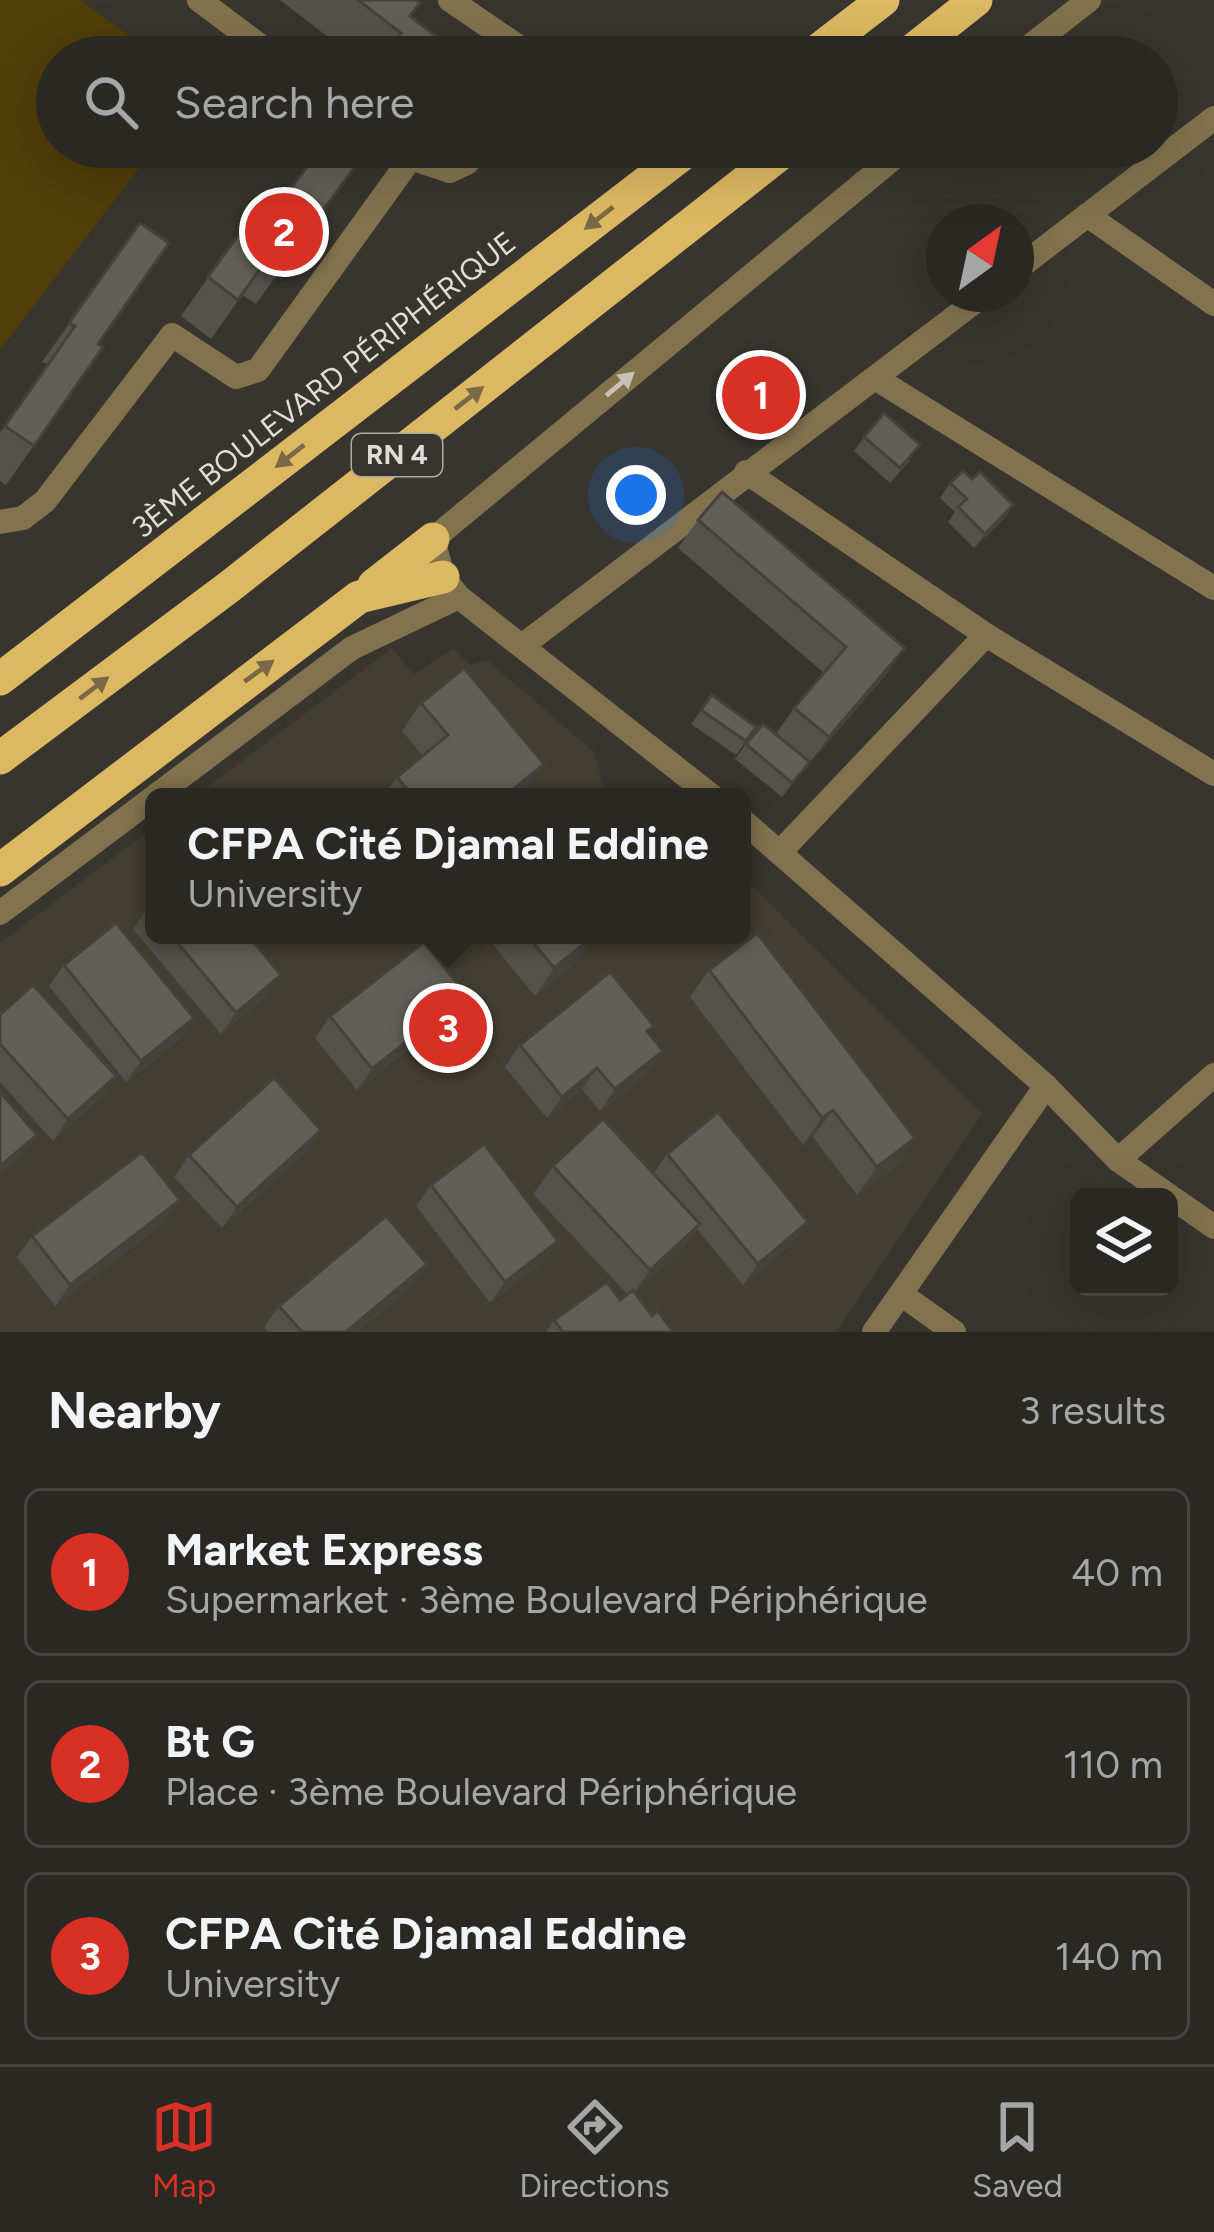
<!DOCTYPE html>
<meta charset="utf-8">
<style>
body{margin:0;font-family:Figtree,sans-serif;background:#32302b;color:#f1f3f6}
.controls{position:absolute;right:36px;bottom:36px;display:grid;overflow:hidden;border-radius:18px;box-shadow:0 12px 48px #0002}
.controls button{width:108px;height:108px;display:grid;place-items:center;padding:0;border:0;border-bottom:3px solid #464441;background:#2a2823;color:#f1f3f6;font:60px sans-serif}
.compass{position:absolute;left:926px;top:204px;width:108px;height:108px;border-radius:50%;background:#2a2823;box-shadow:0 12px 48px #0002;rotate:33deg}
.you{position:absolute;left:636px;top:495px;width:42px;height:42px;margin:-30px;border:9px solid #fff;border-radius:50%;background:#1a73e8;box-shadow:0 0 0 18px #1a73e833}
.badge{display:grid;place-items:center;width:78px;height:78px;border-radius:50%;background:#d93025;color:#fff;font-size:39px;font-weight:700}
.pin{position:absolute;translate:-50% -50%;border:6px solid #fff;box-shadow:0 3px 12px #0006}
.popup{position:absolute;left:145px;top:788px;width:606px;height:156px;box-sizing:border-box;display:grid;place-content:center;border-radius:18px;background:#2a2823;filter:drop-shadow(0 3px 9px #0005);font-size:39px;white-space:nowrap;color:#a5a6a6}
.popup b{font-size:45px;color:#f1f3f6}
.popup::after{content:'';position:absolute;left:50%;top:100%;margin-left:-24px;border:24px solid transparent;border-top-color:#2a2823}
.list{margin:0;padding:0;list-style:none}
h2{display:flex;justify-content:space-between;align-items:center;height:156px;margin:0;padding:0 48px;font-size:51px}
h2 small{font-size:39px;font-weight:400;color:#a5a6a6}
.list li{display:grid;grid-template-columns:78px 1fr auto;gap:36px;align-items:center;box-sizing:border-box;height:168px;margin:0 24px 24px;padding:0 24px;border:3px solid #464441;border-radius:18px}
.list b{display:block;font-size:45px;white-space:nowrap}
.list p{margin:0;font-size:39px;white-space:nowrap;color:#a5a6a6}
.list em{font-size:39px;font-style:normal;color:#a5a6a6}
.icon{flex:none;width:66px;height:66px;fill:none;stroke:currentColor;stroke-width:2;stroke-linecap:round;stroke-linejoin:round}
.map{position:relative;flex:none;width:1214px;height:1332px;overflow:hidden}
.search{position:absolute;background:#2a2823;box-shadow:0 12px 48px #0002;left:36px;right:36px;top:36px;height:132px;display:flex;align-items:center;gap:30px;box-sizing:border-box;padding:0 42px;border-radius:66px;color:#a5a6a6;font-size:45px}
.sheet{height:732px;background:#2a2823}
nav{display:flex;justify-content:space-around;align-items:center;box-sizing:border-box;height:168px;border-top:3px solid #464441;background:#2a2823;font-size:33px;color:#a5a6a6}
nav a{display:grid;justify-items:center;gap:6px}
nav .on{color:#d93025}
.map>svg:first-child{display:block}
.built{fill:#433e31}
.green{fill:#503d08}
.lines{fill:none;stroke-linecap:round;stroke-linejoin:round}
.minor{stroke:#82724e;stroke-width:24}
.tertiary{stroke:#82724e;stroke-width:24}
.trunk{stroke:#ddb863;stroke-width:33}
.wall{fill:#54524c}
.shaded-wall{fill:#45423e}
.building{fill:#625f58;stroke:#45423e;stroke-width:3}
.oneway{fill:#7a6944}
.oneway2{fill:#c7c2b6}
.labels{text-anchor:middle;stroke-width:9;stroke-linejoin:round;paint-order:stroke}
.shield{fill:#38352f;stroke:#acaba6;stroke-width:3}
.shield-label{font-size:27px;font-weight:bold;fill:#deddd9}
.street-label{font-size:30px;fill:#deddd9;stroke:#38352f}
</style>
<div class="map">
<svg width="1214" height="1332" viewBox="0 0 1214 1332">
<rect width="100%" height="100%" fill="#38352f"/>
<g class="built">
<path d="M392,648L413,674L454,649L470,665L487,660L594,752L607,797H194Z"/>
<path d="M154,827V935H742V876L982,1114L836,1332H0V943Z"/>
</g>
<path class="green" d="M0,0H80L158,57H57V147H155L0,350Z"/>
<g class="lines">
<g class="minor">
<path d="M199,0L275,57"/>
<path d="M450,0L516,45L524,57"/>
<path d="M1016,57L1089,0"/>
<path d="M397,147L411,158L450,171L467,163L479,147"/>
<path d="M1087,215L1214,304"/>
<path d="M1016,270L1214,118"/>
<path d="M875,378L1214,588"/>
<path d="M746,472L986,635L1214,774"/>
<path d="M0,522L23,518L45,501L172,335L236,377L258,370L411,158"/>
<path d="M433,539L907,147"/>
<path d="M523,645L985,294"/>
<path d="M781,851L986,635"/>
<path d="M0,913L352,648L459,597"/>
<path d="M1118,1160L1214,1075"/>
<path d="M901,1294L954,1332"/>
<path d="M874,1332L1046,1086"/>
</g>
<g class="tertiary">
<path d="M433,539L443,577L459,597L713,797"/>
<path d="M742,820L1046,1086L1118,1160L1214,1227"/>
</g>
<g class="trunk">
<path d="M809,57L883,0"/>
<path d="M904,57L976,0"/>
<path d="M374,585L433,539"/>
<path d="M0,679L692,147"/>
<path d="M0,758L229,587L789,147"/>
<path d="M0,870L359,597L443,577"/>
</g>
</g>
<g class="wall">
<path d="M280,0H416L411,16L463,57H354Z"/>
<path d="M446,147H464L457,156Z"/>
<path d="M1037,147H1081L1067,168Z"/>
<path d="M365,153L256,304L242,295L211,339L181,316L239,234L250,242Z"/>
<path d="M140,223L98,344L103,347L6,485L0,481V433L48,365L42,362Z"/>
<path d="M864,437L910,460L890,483L854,451Z"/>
<path d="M972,479L1013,505L1003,520L974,548L948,522L955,512L940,498L950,483Z"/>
<path d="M698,520L905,648L885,676L808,764L782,797L735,759L746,744L776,734L794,708L824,673L678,548Z"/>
<path d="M712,695L756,727L736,755L691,724Z"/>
<path d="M421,703L525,791L518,797H383L397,777L423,756L402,731Z"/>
<path d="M154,902V935H248L266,996L221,1034L133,929L148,908Z"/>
<path d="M485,935H596L578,961L535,996Z"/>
<path d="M64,965L194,1018L179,1040L126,1082L49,986Z"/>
<path d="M709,970L915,1138L896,1166L857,1195L813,1137L803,1145L690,997Z"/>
<path d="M0,1015L116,1076L101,1097L53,1141L0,1082Z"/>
<path d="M451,1015L357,1090L315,1038L330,1016Z"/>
<path d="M649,1033L648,1072L600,1111L582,1089L547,1118L505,1067L520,1045Z"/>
<path d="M307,1151L222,1228L174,1177L189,1155Z"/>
<path d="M667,1154L793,1243L743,1285L697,1229L681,1251L635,1293L652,1316L673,1332H546L554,1320L620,1300L627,1294L533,1194L553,1166L654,1173Z"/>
<path d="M431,1185L543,1262L490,1303L416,1206Z"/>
<path d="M165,1222L55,1306L17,1257L32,1236Z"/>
<path d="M427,1264L412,1286L357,1332H269L264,1327L279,1306Z"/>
</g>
<g class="shaded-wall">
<path d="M1013,505L1003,520L974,548L985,534Z"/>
<path d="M905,648L885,676L809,765L829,737Z"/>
<path d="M544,764L525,791L518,797H504Z"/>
<path d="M596,935L578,961L535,996L554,968Z"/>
<path d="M281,975L266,996L221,1034L236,1013Z"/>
<path d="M466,994L451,1015L357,1090L372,1069Z"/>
<path d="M194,1018L179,1040L126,1082L141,1061Z"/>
<path d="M663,1051L648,1072L600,1111L615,1089Z"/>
<path d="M597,1068L582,1089L547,1118L562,1097Z"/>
<path d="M116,1076L101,1097L53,1141L68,1119Z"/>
<path d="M833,1110L813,1137L803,1145L822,1118Z"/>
<path d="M321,1130L307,1151L222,1228L237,1207Z"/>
<path d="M37,1135L22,1156L0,1175V1166Z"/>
<path d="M915,1138L896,1166L857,1195L877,1167Z"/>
<path d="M180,1200L165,1222L55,1306L70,1285Z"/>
<path d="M808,1222L793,1243L743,1285L758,1264Z"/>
<path d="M700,1224L681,1251L630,1298L650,1270Z"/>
<path d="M558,1241L543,1262L490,1303L505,1282Z"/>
<path d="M427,1264L412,1286L357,1332H346Z"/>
</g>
<g class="building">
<path d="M358,0H416L420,3L410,16L463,57H407L392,45L401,33Z"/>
<path d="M322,147H357L365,153L283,265L269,256L238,300L208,277L239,234L250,242Z"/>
<path d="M140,223L169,243L98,344L103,347L34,446L5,426L75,326L69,323Z"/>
<path d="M884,413L920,445L900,468L864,437Z"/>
<path d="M963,471L972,479L980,472L1013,505L985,534L958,507L967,499L950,483Z"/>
<path d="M722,492L905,648L829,737L794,708L846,647L698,520Z"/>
<path d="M464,668L544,764L504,797H413L397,777L448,735L421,703Z"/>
<path d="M712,695L756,727L746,741L701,710Z"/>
<path d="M763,724L810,762L792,783L746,744Z"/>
<path d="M116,923L194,1018L141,1061L64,965Z"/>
<path d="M757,933L915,1138L877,1167L833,1110L822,1118L709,970Z"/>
<path d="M171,935H248L281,975L236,1013Z"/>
<path d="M527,935H595L554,968Z"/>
<path d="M424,942L466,994L372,1069L330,1016Z"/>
<path d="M610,972L654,1026L647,1031L663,1051L615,1089L597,1068L562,1097L520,1045Z"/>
<path d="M33,985L116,1076L68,1119L0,1044V1015Z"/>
<path d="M274,1078L321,1130L237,1207L189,1155Z"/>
<path d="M0,1092L37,1135L0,1166Z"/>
<path d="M718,1112L808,1222L758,1264L667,1154Z"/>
<path d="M603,1119L700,1224L650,1270L553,1166Z"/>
<path d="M484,1144L558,1241L505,1282L431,1185Z"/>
<path d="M142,1152L180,1200L70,1285L32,1236Z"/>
<path d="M386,1216L427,1264L346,1332H302L279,1306Z"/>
<path d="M607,1282L620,1300L633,1290L652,1316L658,1311L673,1332H563L554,1320Z"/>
</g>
<defs><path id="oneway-solid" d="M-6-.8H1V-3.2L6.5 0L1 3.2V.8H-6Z" transform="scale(3)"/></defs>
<g class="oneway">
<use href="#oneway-solid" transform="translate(599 218) rotate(142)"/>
<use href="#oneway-solid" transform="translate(469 398) rotate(-38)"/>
<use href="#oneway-solid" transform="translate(290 456) rotate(142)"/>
<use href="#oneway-solid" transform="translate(259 671) rotate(-36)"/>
<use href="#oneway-solid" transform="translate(94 688) rotate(-37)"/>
</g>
<use class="oneway2" href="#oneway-solid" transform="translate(620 384) rotate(-40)"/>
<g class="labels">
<rect class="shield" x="352" y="434" width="90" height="42" rx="9"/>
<g class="shield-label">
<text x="397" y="464">RN 4</text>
</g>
<g class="street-label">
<text transform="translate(324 385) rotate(-38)" y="10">3ÈME BOULEVARD PÉRIPHÉRIQUE</text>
</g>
</g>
</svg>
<div class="controls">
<button><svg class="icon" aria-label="layers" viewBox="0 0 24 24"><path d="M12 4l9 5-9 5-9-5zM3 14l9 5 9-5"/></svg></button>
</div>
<svg class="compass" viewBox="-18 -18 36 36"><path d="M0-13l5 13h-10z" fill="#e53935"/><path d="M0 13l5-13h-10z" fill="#a5a6a6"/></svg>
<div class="you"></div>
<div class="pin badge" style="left:761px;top:395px">1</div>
<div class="pin badge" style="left:284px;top:232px">2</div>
<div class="pin badge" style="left:448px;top:1028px">3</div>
<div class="popup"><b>CFPA Cité Djamal Eddine</b>University</div>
<div class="search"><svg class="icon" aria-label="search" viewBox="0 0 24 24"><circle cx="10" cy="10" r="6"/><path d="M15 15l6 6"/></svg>Search here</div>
</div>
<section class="sheet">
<h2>Nearby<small>3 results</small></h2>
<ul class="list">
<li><span class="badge">1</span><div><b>Market Express</b><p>Supermarket · 3ème Boulevard Périphérique</p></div><em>40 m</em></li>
<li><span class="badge">2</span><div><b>Bt G</b><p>Place · 3ème Boulevard Périphérique</p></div><em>110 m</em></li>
<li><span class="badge">3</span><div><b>CFPA Cité Djamal Eddine</b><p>University</p></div><em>140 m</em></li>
</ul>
</section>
<nav>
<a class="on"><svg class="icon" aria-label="map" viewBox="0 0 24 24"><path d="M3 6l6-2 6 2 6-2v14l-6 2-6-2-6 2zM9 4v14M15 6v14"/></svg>Map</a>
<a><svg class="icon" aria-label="directions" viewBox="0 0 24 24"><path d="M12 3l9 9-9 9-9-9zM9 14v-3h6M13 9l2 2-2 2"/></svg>Directions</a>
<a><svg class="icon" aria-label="saved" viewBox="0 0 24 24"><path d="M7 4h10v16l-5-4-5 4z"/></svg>Saved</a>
</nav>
